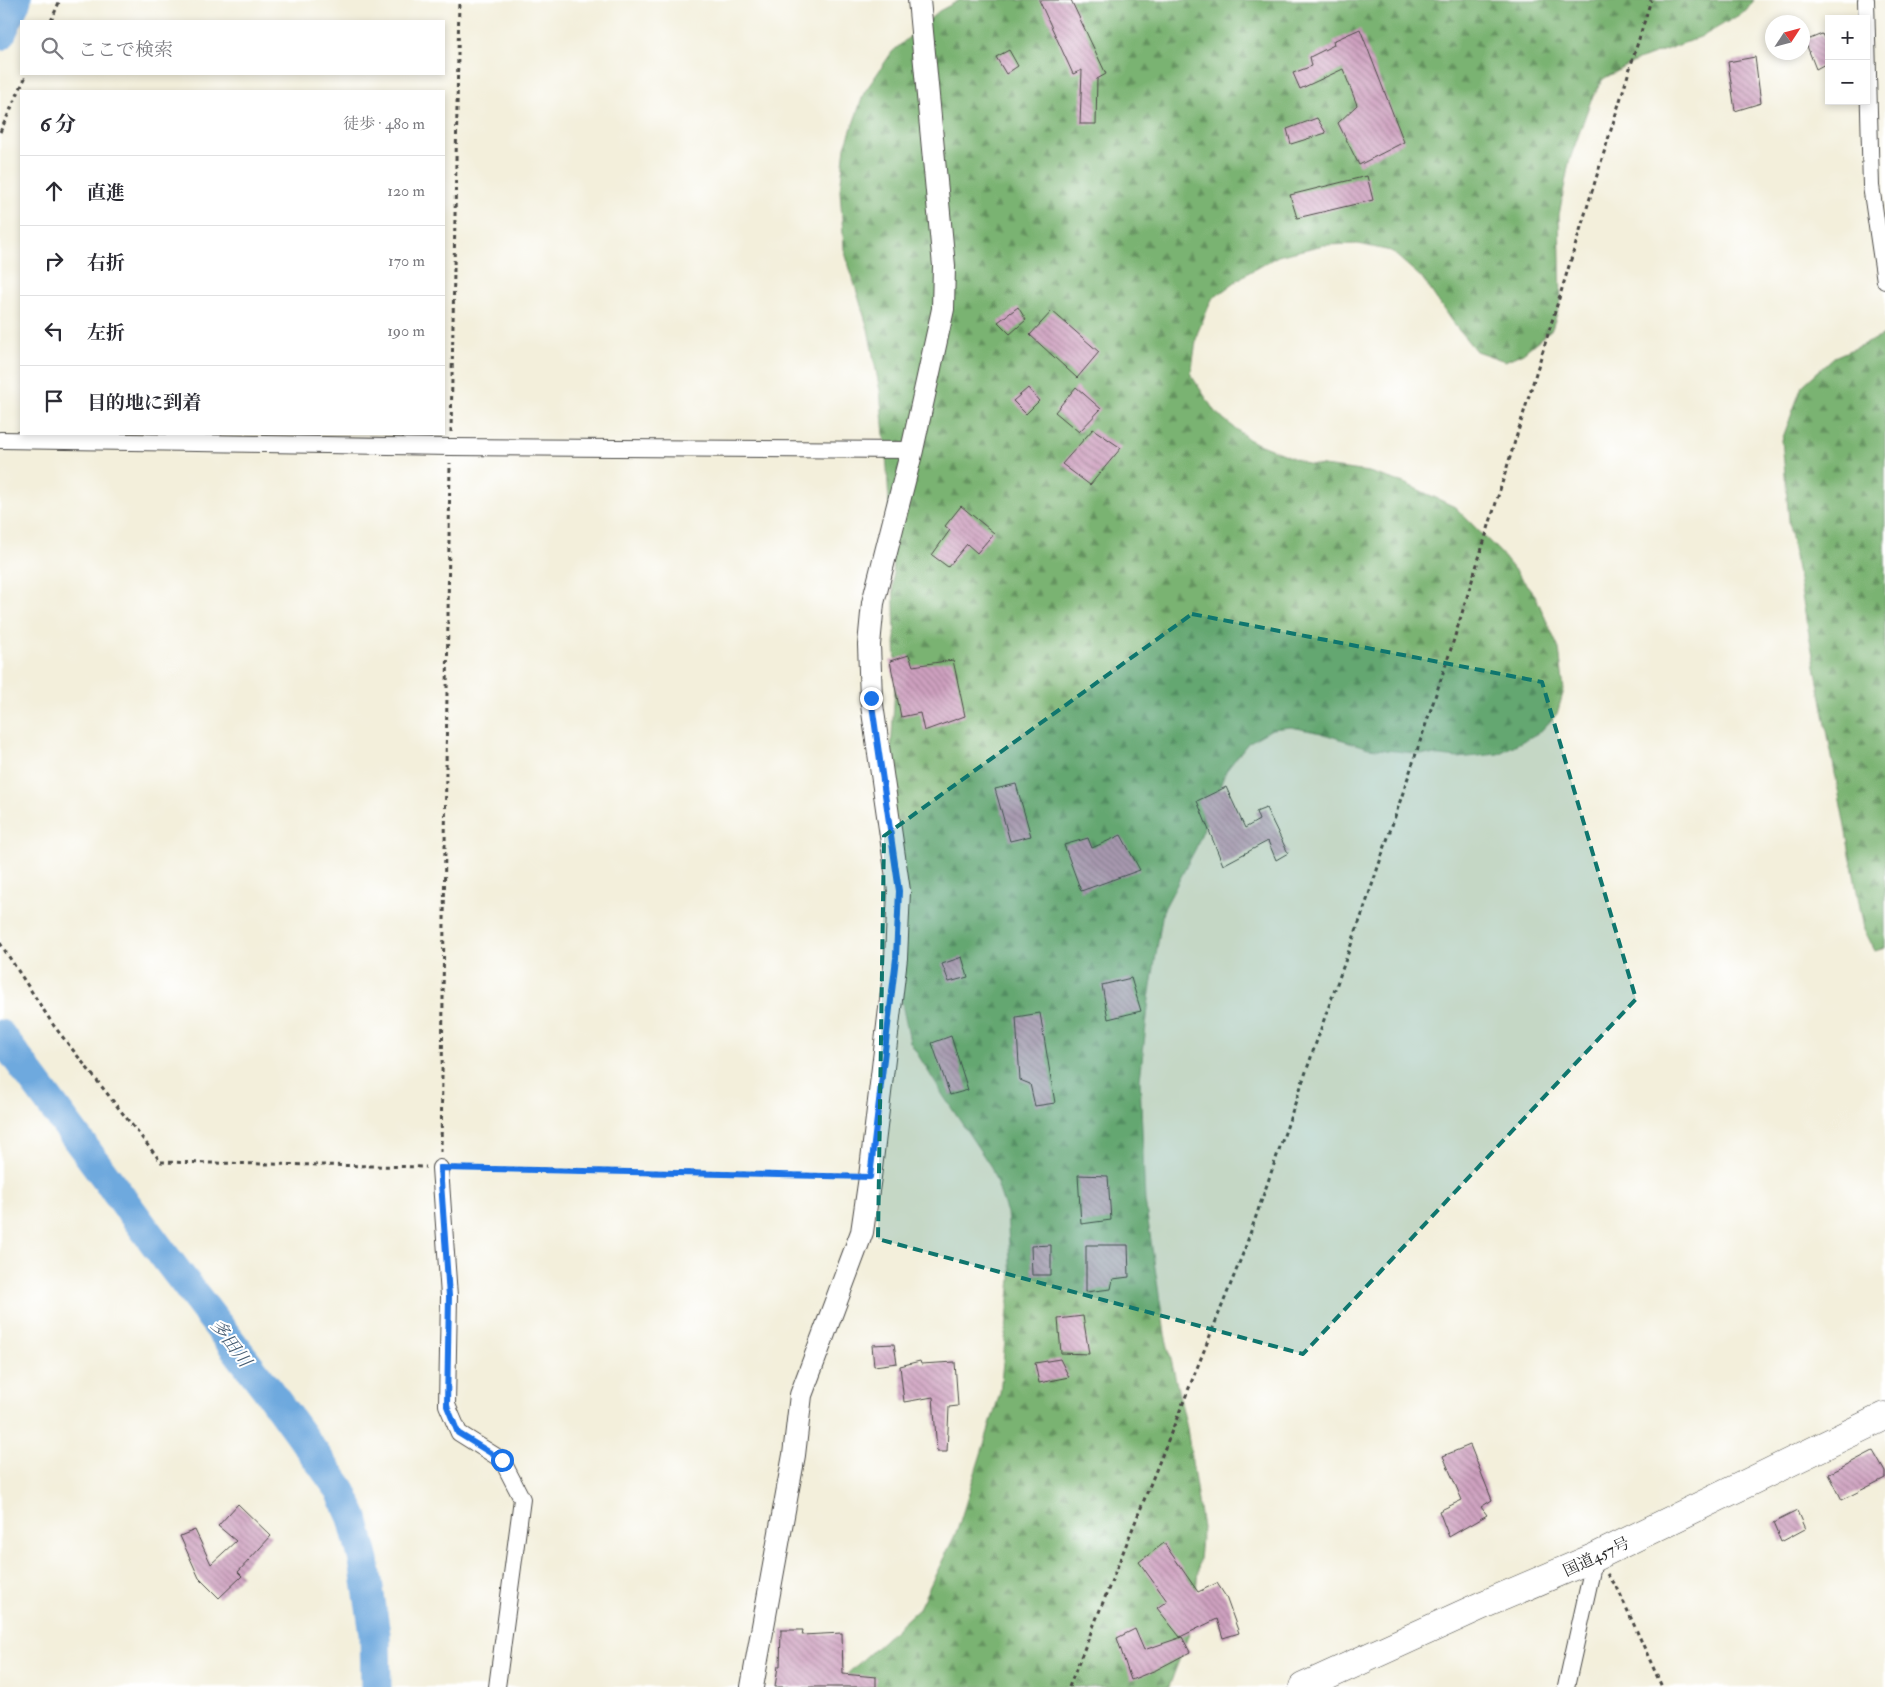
<!DOCTYPE html>
<html lang="ja">
<meta charset="utf-8">
<style>
body{margin:0;font-family:"IM FELL Double Pica","Noto Serif JP",serif;background:#f2f2f3;color:#2b2b33}
.controls{position:absolute;right:15px;top:15px;display:grid;overflow:hidden;border-radius:0px;box-shadow:0 2px 8px #0003}
.controls button{width:45px;height:45px;display:grid;place-items:center;padding:0;border:0;border-bottom:1px solid #e1e1e2;background:#fff;color:#2b2b33;font:25px sans-serif}
.compass{position:absolute;left:1765px;top:15px;width:45px;height:45px;border-radius:50%;background:#fff;box-shadow:0 2px 8px #0003;rotate:54deg}
.stop{position:absolute;width:15px;height:15px;margin:-11px;border:4px solid #1a73e8;border-radius:50%;background:#fff}
.stop.end{background:#1a73e8;border-color:#fff;box-shadow:0 1px 5px #0008}
.list{margin:0;padding:0;list-style:none}
h2{display:flex;justify-content:space-between;align-items:center;height:65px;margin:0;padding:0 20px;font-size:21px}
h2 small{font-size:16px;font-weight:400;color:#7c7c81}
.list li{display:grid;grid-template-columns:32px 1fr auto;gap:15px;align-items:center;box-sizing:border-box;height:70px;padding:0 20px;border-top:1px solid #e1e1e2}
.list b{display:block;font-size:19px;white-space:nowrap}
.list em{font-size:16px;font-style:normal;color:#7c7c81}
.icon{flex:none;width:28px;height:28px;fill:none;stroke:currentColor;stroke-width:2;stroke-linecap:round;stroke-linejoin:round}
.map{position:relative;flex:none;width:1885px;height:1687px;overflow:hidden}
.search{position:absolute;background:#fff;box-shadow:0 2px 8px #0003;left:20px;top:20px;width:425px;height:55px;display:flex;align-items:center;gap:12px;box-sizing:border-box;padding:0 18px;border-radius:0px;color:#7c7c81;font-size:19px}
.panel{position:absolute;background:#fff;box-shadow:0 2px 8px #0003;left:20px;top:90px;width:425px;height:345px;border-radius:0px}
.map>svg:first-child{display:block}
.forest{fill:url(#forest-firs);stroke:#526f4e}
.lines{fill:none;stroke-linecap:round;stroke-linejoin:round}
.river{stroke:#6ea9de;stroke-width:31}
.building{fill:url(#building-back-hatch)}
.street-casing{stroke:#494845;stroke-width:18}
.secondary-casing{stroke:#494845;stroke-width:24}
.highway-casing{stroke:#494845;stroke-width:29}
.path{stroke:#494845;stroke-width:3;stroke-dasharray:4 4;stroke-linecap:butt}
.street{stroke:#fff;stroke-width:16}
.secondary{stroke:#fff;stroke-width:22}
.highway{stroke:#fff;stroke-width:28}
.route{stroke:#1a73e8;stroke-width:6}
.marked{fill:#0f766e;fill-opacity:0.2;stroke:#0f766e;stroke-width:4;stroke-dasharray:10 6;stroke-linejoin:round}
.labels{text-anchor:middle;stroke-width:4;stroke-linejoin:round;paint-order:stroke}
.street-label{font-size:16px;fill:#2b2b2b;stroke:#fff}
.water-label{font-size:18px;font-style:italic;fill:#465d73;stroke:#fff}
</style>
<div class="map">
<svg width="1885" height="1687" viewBox="0 0 1885 1687">
<defs>
<pattern id="forest-firs" width="22" height="20" patternUnits="userSpaceOnUse" patternTransform="scale(1.25)"><rect width="22" height="20" fill="#7ab372"/><path d="M5 1l3.5 6h-7zM16 11l3.5 6h-7z" fill="#64925e"/></pattern>
<pattern id="building-back-hatch" width="6" height="6" patternUnits="userSpaceOnUse" patternTransform="scale(1.25)"><rect width="6" height="6" fill="#cea0bf"/><path d="M-1 5l2 2M0 0l6 6M5-1l2 2" fill="none" stroke="#a7839b"/></pattern>
</defs>
<rect width="100%" height="100%" fill="#fff"/>
<filter id="ink" filterUnits="userSpaceOnUse"><feTurbulence type="fractalNoise" baseFrequency=".02" numOctaves="2"/><feDisplacementMap in="SourceGraphic" scale="10" xChannelSelector="R" yChannelSelector="G"/><feConvolveMatrix kernelMatrix="1 2 1 2 8 2 1 2 1" color-interpolation-filters="sRGB"/></filter>
<filter id="wash" filterUnits="userSpaceOnUse"><feTurbulence type="fractalNoise" baseFrequency=".0096" numOctaves="4" result="noise"/><feDisplacementMap in="SourceGraphic" scale="20" xChannelSelector="R" yChannelSelector="G"/><feGaussianBlur stdDeviation="1.12" result="paint"/><feColorMatrix in="noise" values="0 0 0 0 0 0 0 0 0 0 0 0 0 0 0 0 0 1.4 0 .05"/><feComposite in="paint" operator="in"/></filter>
<g filter="url(#wash)">
<rect width="100%" height="100%" fill="#f3efdb"/>
<g class="forest">
<path d="M960,0H1754L1746,11L1703,36L1638,60L1603,79L1591,100L1569,162L1559,215L1561,301L1552,329L1523,353L1505,361L1476,351L1452,322L1423,279L1391,251L1358,244L1323,245L1278,256L1246,274L1212,299L1197,334L1191,375L1215,412L1251,441L1308,464L1369,472L1404,483L1455,507L1499,551L1535,595L1559,649L1564,690L1557,714L1540,732L1498,754L1458,758L1368,748L1321,733L1291,727L1272,729L1248,743L1226,771L1196,848L1163,911L1149,999L1140,1080L1145,1201L1165,1334L1187,1428L1202,1528L1193,1623L1169,1687H833L919,1608L957,1531L1000,1393L1011,1278L1007,1213L991,1167L944,1097L910,1042L899,989L886,903L889,785L896,669L893,574L887,468L880,391L868,329L844,249L840,190L845,147L864,93L892,52L939,11Z"/>
<path d="M1885,335V948L1875,951L1864,929L1790,532L1782,440L1802,386L1834,357Z"/>
</g>
<g class="lines">
<g class="river">
<path d="M0,35L16,0"/>
<path d="M0,1035L166,1258L267,1389L340,1489L353,1518L364,1561L375,1634L376,1687"/>
</g>
</g>
<g id="blocks">
<g class="building">
<path d="M1039,0H1071L1106,74L1097,79L1096,124H1080L1082,70L1073,74Z"/>
<path d="M1360,29L1404,142L1359,165L1338,123L1357,105L1343,69L1300,89L1293,73L1312,66L1310,57L1334,45L1333,41Z"/>
<path d="M1822,34L1829,48V62L1816,69L1805,41Z"/>
<path d="M1009,50L1018,66L1006,74L996,57Z"/>
<path d="M1755,57L1761,103L1735,111L1728,62Z"/>
<path d="M1317,118L1326,133L1291,144L1287,129Z"/>
<path d="M1367,176L1373,200L1297,218L1290,195Z"/>
<path d="M1018,307L1026,320L1010,334L998,322Z"/>
<path d="M1052,311L1099,352L1077,378L1030,335Z"/>
<path d="M1076,387L1101,409L1079,432L1055,412Z"/>
<path d="M1028,388L1039,401L1026,414L1013,401Z"/>
<path d="M1093,429L1121,448L1090,485L1062,464Z"/>
<path d="M961,506L994,533L977,553L967,544L948,567L932,555L950,530L945,526Z"/>
<path d="M909,655L913,666L953,660L965,716L924,731L920,713L901,717L890,661Z"/>
<path d="M1016,784L1031,836L1010,841L995,789Z"/>
<path d="M1226,787L1245,828L1259,820L1256,812L1266,808L1288,853L1276,860L1268,841L1223,865L1197,801Z"/>
<path d="M1121,835L1140,870L1081,891L1064,845L1088,838L1092,848Z"/>
<path d="M962,957L968,977L949,982L942,964Z"/>
<path d="M1131,978L1141,1011L1108,1019L1102,985Z"/>
<path d="M1040,1013L1055,1103L1035,1106L1030,1084L1020,1080L1016,1017Z"/>
<path d="M951,1036L968,1090L950,1095L932,1043Z"/>
<path d="M1078,1175L1108,1176L1111,1220L1081,1224Z"/>
<path d="M1051,1245V1275H1032L1031,1246Z"/>
<path d="M1086,1245H1128L1129,1277L1113,1279L1111,1289L1086,1292Z"/>
<path d="M1083,1316L1089,1354L1061,1353L1058,1319Z"/>
<path d="M894,1344L897,1363L874,1366L872,1345Z"/>
<path d="M1060,1359L1069,1377L1039,1383L1035,1363Z"/>
<path d="M920,1361L921,1364L955,1362L958,1406L949,1407L947,1452H937L933,1397L904,1402L900,1366Z"/>
<path d="M1470,1445L1492,1500L1481,1507L1487,1515L1449,1537L1439,1511L1462,1500L1443,1456Z"/>
<path d="M1873,1451L1885,1472V1478L1842,1500L1829,1474Z"/>
<path d="M238,1504L271,1536L238,1572L242,1576L219,1598L199,1578L180,1536L195,1530L211,1564L236,1541L218,1526Z"/>
<path d="M1797,1511L1805,1529L1781,1542L1773,1523Z"/>
<path d="M1164,1543L1198,1592L1217,1583L1226,1597L1239,1633L1223,1638L1217,1619L1180,1637L1157,1608L1167,1601L1139,1562Z"/>
<path d="M1135,1629L1144,1650L1182,1637L1190,1652L1156,1670L1131,1680L1117,1638Z"/>
<path d="M781,1630H803L802,1635L842,1633L843,1674L876,1677V1687H775L778,1666H780Z"/>
</g>
</g>
</g>
<g filter="url(#ink)">
<use href="#blocks" fill-opacity="0" stroke="#494845" stroke-width="1"/>
<g class="lines">
<g class="street-casing">
<g id="street">
<path d="M1866,0L1871,186L1885,281"/>
<path d="M0,440L450,447L912,450"/>
<path d="M440,1168L449,1296L447,1405L459,1433L502,1460L522,1499L497,1687"/>
<path d="M1566,1687L1595,1557"/>
</g>
</g>
<g class="secondary-casing">
<path id="secondary" d="M752,1687L794,1455L801,1395L862,1232L870,1177L896,958L899,891L871,698L869,645L873,603L912,450L943,309L944,266L919,0"/>
</g>
<g class="highway-casing">
<path id="highway" d="M1303,1687L1485,1604L1595,1557L1885,1416"/>
</g>
<g class="path">
<path d="M51,21L60,0"/>
<path d="M0,132L27,74"/>
<path d="M451,432L459,0"/>
<path d="M0,943L54,1026L161,1162L426,1167"/>
<path d="M441,1152L450,463"/>
<path d="M454,1168L851,1176"/>
<path d="M1607,1574L1617,1587L1662,1687"/>
<path d="M1069,1687L1244,1251L1326,1014L1364,909L1450,652L1651,0"/>
</g>
<use href="#street" class="street"/>
<use href="#secondary" class="secondary"/>
<use href="#highway" class="highway"/>
</g>
</g>
<g class="lines" filter="url(#ink)">
<path class="route" d="M502,1460L458,1433L447,1406L449,1296L440,1168L870,1177L896,958L899,891L871,698"/>
</g>
<path class="marked" d="M1192,614L1542,682L1636,999L1303,1354L878,1239L884,836Z"/>
<g class="labels">
<g class="street-label">
<text transform="translate(1596 1556) rotate(-25)" y="6">国道457号</text>
</g>
<g class="water-label">
<text transform="translate(231 1343) rotate(53)" y="6">多田川</text>
</g>
</g>
</svg>
<div class="controls">
<button>+</button>
<button>−</button>
</div>
<svg class="compass" viewBox="-18 -18 36 36"><path d="M0-13l5 13h-10z" fill="#e53935"/><path d="M0 13l5-13h-10z" fill="#7c7c81"/></svg>
<div class="stop" style="left:502px;top:1460px"></div>
<div class="stop end" style="left:871px;top:698px"></div>
<div class="search"><svg class="icon" aria-label="search" viewBox="0 0 24 24"><circle cx="10" cy="10" r="6"/><path d="M15 15l6 6"/></svg>ここで検索</div>
<section class="panel">
<h2>6 分<small>徒歩 · 480 m</small></h2>
<ul class="list">
<li><svg class="icon" aria-label="ahead" viewBox="0 0 24 24"><path d="M12 20V5M6 11l6-6 6 6"/></svg><div><b>直進</b></div><em>120 m</em></li>
<li><svg class="icon" aria-label="right" viewBox="0 0 24 24"><path d="M7 20v-9h11M14 6l5 5-5 5"/></svg><div><b>右折</b></div><em>170 m</em></li>
<li><svg class="icon" aria-label="left" viewBox="0 0 24 24"><path d="M17 20v-9H6M10 6l-5 5 5 5"/></svg><div><b>左折</b></div><em>190 m</em></li>
<li><svg class="icon" aria-label="arrive" viewBox="0 0 24 24"><path d="M6 21V4h12l-3 4 3 4H6"/></svg><div><b>目的地に到着</b></div></li>
</ul>
</section>
</div>
